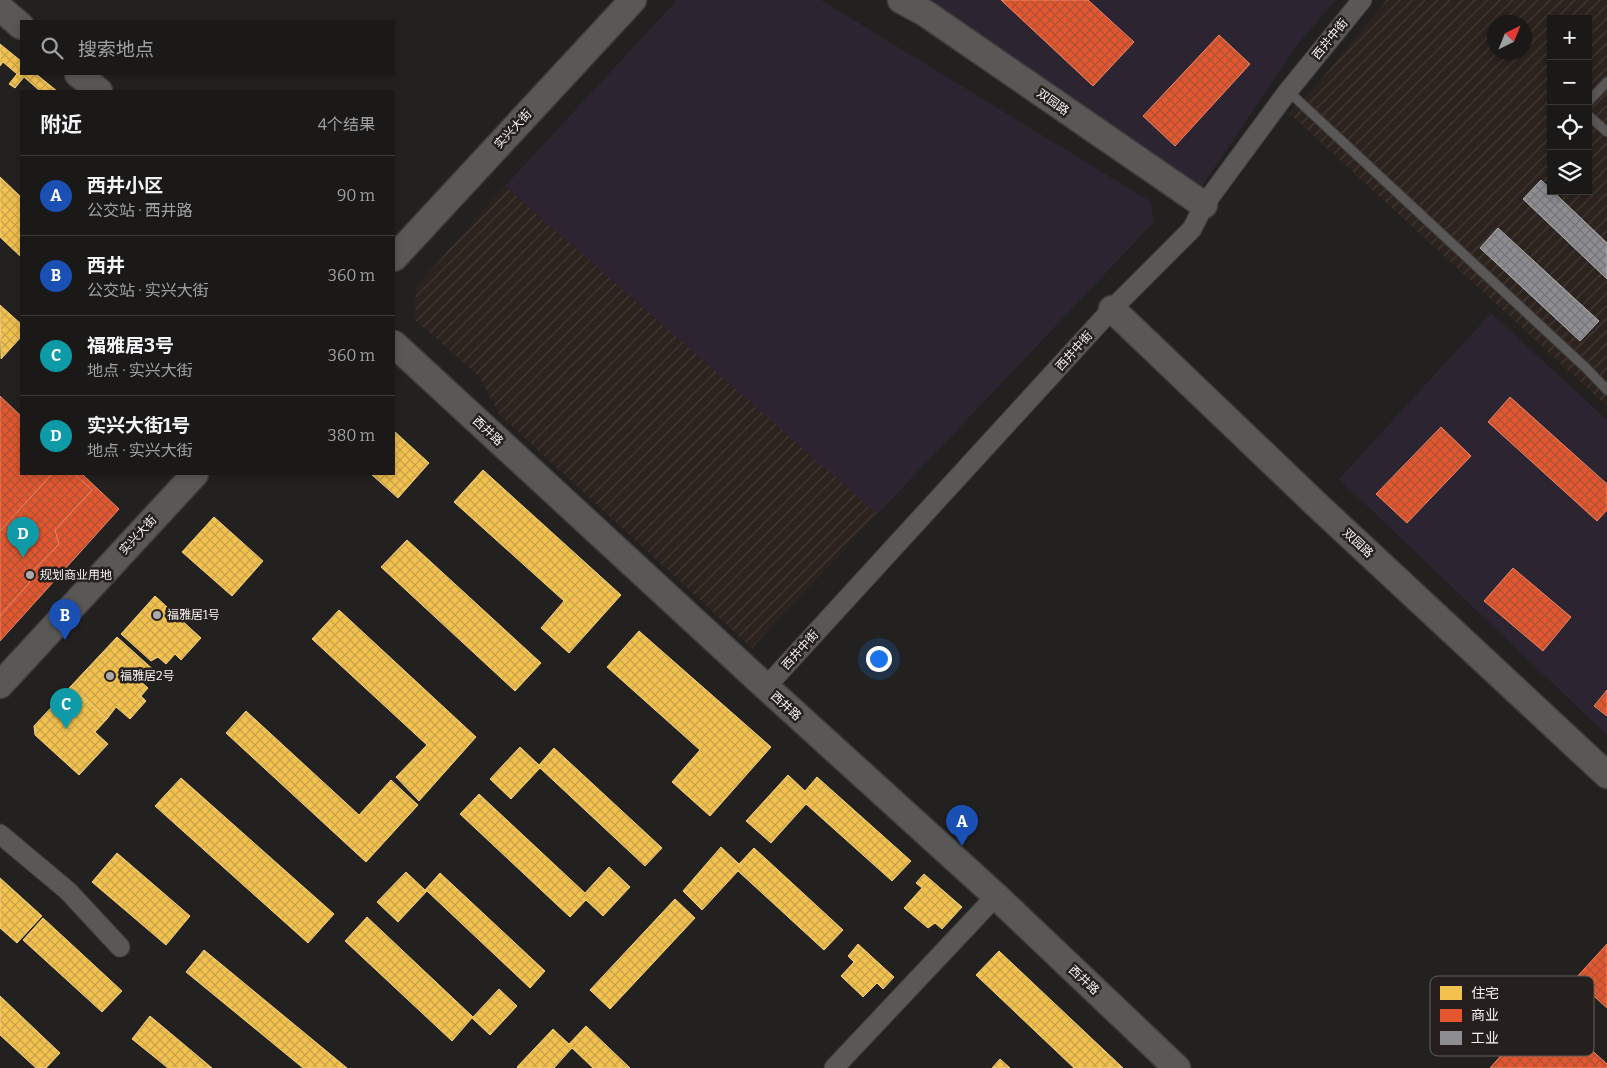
<!DOCTYPE html>
<html lang="zh">
<meta charset="utf-8">
<style>
body{margin:0;font-family:Bitter,"Noto Sans SC",serif;background:#272624;color:#f1f3f6}
.controls{position:absolute;right:15px;top:15px;display:grid;overflow:hidden;border-radius:0px;box-shadow:0 2px 8px #0003}
.controls button{width:45px;height:45px;display:grid;place-items:center;padding:0;border:0;border-bottom:1px solid #383836;background:#1a1917;color:#f1f3f6;font:25px sans-serif}
.compass{position:absolute;left:1487px;top:15px;width:45px;height:45px;border-radius:50%;background:#1a1917;box-shadow:0 2px 8px #0003;rotate:43deg}
.you{position:absolute;left:878px;top:658px;width:18px;height:18px;margin:-12px;border:4px solid #fff;border-radius:50%;background:#1a73e8;box-shadow:0 0 0 8px #1a73e833}
.badge{display:grid;place-items:center;width:32px;height:32px;border-radius:50%;background:#acaaa8;color:#fff;font-size:16px;font-weight:700}
.pin{position:absolute;translate:-50% -41px;filter:drop-shadow(0 1px 2px #0008)}
.pin::after{content:'';position:absolute;top:26px;width:18px;height:15px;background:inherit;clip-path:polygon(0 0,100% 0,50% 100%)}
.list{margin:0;padding:0;list-style:none}
h2{display:flex;justify-content:space-between;align-items:center;height:65px;margin:0;padding:0 20px;font-size:21px}
h2 small{font-size:16px;font-weight:400;color:#9fa0a1}
.list li{display:grid;grid-template-columns:32px 1fr auto;gap:15px;align-items:center;box-sizing:border-box;height:80px;padding:0 20px;border-top:1px solid #383836}
.list b{display:block;font-size:19px;white-space:nowrap}
.list p{margin:0;font-size:16px;white-space:nowrap;color:#9fa0a1}
.list em{font-size:16px;font-style:normal;color:#9fa0a1}
.icon{flex:none;width:28px;height:28px;fill:none;stroke:currentColor;stroke-width:2;stroke-linecap:round;stroke-linejoin:round}
.map{position:relative;flex:none;width:1607px;height:1068px;overflow:hidden}
.search{position:absolute;background:#1a1917;box-shadow:0 2px 8px #0003;left:20px;top:20px;width:375px;height:55px;display:flex;align-items:center;gap:12px;box-sizing:border-box;padding:0 18px;border-radius:0px;color:#9fa0a1;font-size:19px}
.panel{position:absolute;background:#1a1917;box-shadow:0 2px 8px #0003;left:20px;top:90px;width:375px;height:385px;border-radius:0px}
.map>svg:first-child{display:block}
.commercial{fill:#2c2430}
.industrial{fill:url(#industrial-furrows);fill-rule:evenodd}
.homes{fill:url(#homes-cross-hatch);stroke:#f3d07f}
.shops{fill:url(#shops-cross-hatch);stroke:#e98668}
.industry{fill:url(#industry-cross-hatch);stroke:#acacae}
.lines{fill:none;stroke-linecap:round;stroke-linejoin:round}
.lane-casing{stroke:#3e3c3b;stroke-width:11}
.street-casing{stroke:#3e3c3b;stroke-width:21}
.secondary-casing{stroke:#3e3c3b;stroke-width:29}
.lane{stroke:#5a5857;stroke-width:9}
.street{stroke:#5a5857;stroke-width:19}
.secondary{stroke:#5a5857;stroke-width:26}
.poi-dot{fill:#acaaa8;stroke:#25201d;stroke-width:2}
.labels{text-anchor:middle;stroke-width:5;stroke-linejoin:round;paint-order:stroke}
.street-label{font-size:12px;fill:#f6f3f1;stroke:#25201d}
.poi-label{font-size:12px;fill:#f6f3f1;stroke:#25201d;text-anchor:start}
.key{fill:#25201d;stroke:#645f5d;stroke-width:1}
.key-label{font-size:14px;fill:#f6f3f1}
</style>
<div class="map">
<svg width="1607" height="1068" viewBox="0 0 1607 1068">
<defs>
<pattern id="industrial-furrows" width="10" height="10" patternUnits="userSpaceOnUse" patternTransform="scale(1.25)"><rect width="10" height="10" fill="#2d231e"/><path d="M-1 1l2-2M0 10L10 0M9 11l2-2" fill="none" stroke="#423934"/></pattern>
<pattern id="homes-cross-hatch" width="8" height="8" patternUnits="userSpaceOnUse" patternTransform="scale(1.25)"><rect width="8" height="8" fill="#f2c14e"/><path d="M0 0l8 8M0 8l8-8" fill="none" stroke="#c8a34c"/></pattern>
<pattern id="shops-cross-hatch" width="8" height="8" patternUnits="userSpaceOnUse" patternTransform="scale(1.25)"><rect width="8" height="8" fill="#e4572e"/><path d="M0 0l8 8M0 8l8-8" fill="none" stroke="#ae5237"/></pattern>
<pattern id="industry-cross-hatch" width="8" height="8" patternUnits="userSpaceOnUse" patternTransform="scale(1.25)"><rect width="8" height="8" fill="#8d8d92"/><path d="M0 0l8 8M0 8l8-8" fill="none" stroke="#767578"/></pattern>
</defs>
<rect width="100%" height="100%" fill="#23211f"/>
<g class="commercial">
<path d="M677,0H821L1151,202L1154,222L874,518L505,186Z"/>
<path d="M928,0H1336L1298,44L1202,186Z"/>
<path d="M1491,313L1607,420V735L1339,479Z"/>
</g>
<g class="industrial">
<path d="M1387,0H1607V406L1289,113L1316,86ZM1551,19H1588V191H1551ZM1494,22H1524V52H1494Z"/>
<path d="M505,186L877,514L752,648L499,414L479,376L415,320L416,287Z"/>
</g>
<g class="homes">
<path d="M0,44L21,61V74H36L57,91H40L24,77L15,88L9,84L17,74L3,62L0,66Z"/>
<path d="M0,177L21,197V257L0,237Z"/>
<path d="M0,305L21,324V337L1,359Z"/>
<path d="M394,431L429,463L398,498L371,474H394Z"/>
<path d="M483,470L621,595L569,653L541,628L564,601L454,502Z"/>
<path d="M214,517L263,561L232,596L182,552Z"/>
<path d="M407,540L541,663L515,691L381,567Z"/>
<path d="M155,596L201,638L181,660L175,654L166,664L158,657L151,661L121,634Z"/>
<path d="M339,610L476,737L419,801L396,777L427,745L312,639Z"/>
<path d="M639,631L771,747L710,816L672,782L700,750L607,667Z"/>
<path d="M117,637L157,673L151,680L143,673L138,679L148,688L141,696L146,701L130,719L116,707L107,719L71,686Z"/>
<path d="M71,686L107,719L95,732L108,744L79,775L35,735L34,726Z"/>
<path d="M246,711L359,815L391,780L418,805L366,862L226,733Z"/>
<path d="M520,747L539,765L554,748L662,848L645,866L540,768L511,799L490,779Z"/>
<path d="M788,775L805,791L817,777L911,861L892,881L806,804L771,843L746,821Z"/>
<path d="M181,778L334,914L308,943L155,806Z"/>
<path d="M479,794L585,893L609,867L630,887L603,916L586,900L570,917L460,814Z"/>
<path d="M721,847L739,864L754,848L843,930L824,950L738,871L702,910L683,891Z"/>
<path d="M117,853L190,916L166,945L92,882Z"/>
<path d="M406,872L425,890L440,873L545,971L530,988L427,891L398,922L377,902Z"/>
<path d="M924,874L962,907L942,929L935,923L928,928L904,908L922,888L916,883Z"/>
<path d="M0,878L42,916L17,943L0,928Z"/>
<path d="M675,899L695,918L610,1009L590,990Z"/>
<path d="M367,917L473,1017L499,989L517,1006L490,1035L472,1018L452,1041L345,941Z"/>
<path d="M43,918L122,991L102,1012L23,940Z"/>
<path d="M858,944L894,977L883,989L877,983L863,997L841,976L854,962L848,956Z"/>
<path d="M204,950L347,1068H303L186,972Z"/>
<path d="M999,951L1123,1068H1074L976,975Z"/>
<path d="M0,996L60,1053L46,1068H36L0,1035Z"/>
<path d="M150,1016L212,1068H168L132,1039Z"/>
<path d="M586,1026L630,1068H593L572,1048L554,1068H518L517,1067L553,1029L569,1044Z"/>
<path d="M1000,1059L1010,1068H992Z"/>
</g>
<g class="shops">
<path d="M1001,0H1088L1134,42L1093,86Z"/>
<path d="M1219,35L1250,64L1175,146L1143,116Z"/>
<path d="M0,396L21,416V474H82L119,509L0,641Z"/>
<path d="M1510,397L1607,484V510L1597,521L1488,422Z"/>
<path d="M1441,427L1471,456L1407,523L1376,494Z"/>
<path d="M52,474H74L92,490L55,530L59,544L33,571L29,583L0,616V531Z"/>
<path d="M1513,568L1571,617L1543,651L1484,601Z"/>
<path d="M1607,690V716L1594,706Z"/>
<path d="M1607,944V1008L1575,979Z"/>
<path d="M1544,1007L1607,1064V1068H1490Z"/>
</g>
<g class="industry">
<path d="M1541,180L1607,243V279L1523,199Z"/>
<path d="M1498,228L1599,321L1580,341L1480,248Z"/>
</g>
<g class="lines">
<g class="lane-casing">
<g id="lane">
<path d="M1288,91L1586,368L1607,390"/>
<path d="M1588,102L1607,82"/>
<path d="M1588,115L1607,132"/>
</g>
</g>
<g class="street-casing">
<g id="street">
<path d="M766,687L1112,309L1192,229L1204,205L1288,91L1362,0"/>
<path d="M0,834L68,891L120,947"/>
<path d="M834,1068L996,896"/>
</g>
</g>
<g class="secondary-casing">
<g id="secondary">
<path d="M901,0L925,13L1204,205"/>
<path d="M0,8L21,26"/>
<path d="M78,74L99,91"/>
<path d="M394,258L633,0"/>
<path d="M1112,309L1317,505L1607,775"/>
<path d="M394,344L766,687L996,896L1177,1068"/>
<path d="M0,685L195,474"/>
</g>
</g>
<use href="#lane" class="lane"/>
<use href="#street" class="street"/>
<use href="#secondary" class="secondary"/>
</g>
<g class="poi-dot">
<circle cx="30" cy="575" r="5"/>
<circle cx="157" cy="615" r="5"/>
<circle cx="110" cy="676" r="5"/>
</g>
<g class="labels">
<g class="street-label">
<text transform="translate(1330 39) rotate(-51)" y="4">西井中街</text>
<text transform="translate(1053 102) rotate(35)" y="4">双园路</text>
<text transform="translate(513 129) rotate(-47)" y="4">实兴大街</text>
<text transform="translate(1074 351) rotate(-48)" y="4">西井中街</text>
<text transform="translate(488 431) rotate(43)" y="4">西井路</text>
<text transform="translate(138 535) rotate(-47)" y="4">实兴大街</text>
<text transform="translate(1358 543) rotate(43)" y="4">双园路</text>
<text transform="translate(800 650) rotate(-48)" y="4">西井中街</text>
<text transform="translate(786 706) rotate(42)" y="4">西井路</text>
<text transform="translate(1084 980) rotate(43)" y="4">西井路</text>
</g>
<g class="poi-label">
<text x="40" y="579">规划商业用地</text>
<text x="167" y="619">福雅居1号</text>
<text x="120" y="680">福雅居2号</text>
</g>
</g>
<rect x="1430" y="976" width="164" height="80" rx="8" class="key"/>
<rect x="1440" y="986" width="22" height="14" fill="#f2c14e"/>
<rect x="1440" y="1009" width="22" height="13" fill="#e4572e"/>
<rect x="1440" y="1031" width="22" height="14" fill="#8d8d92"/>
<g class="key-label">
<text x="1471" y="998">住宅</text>
<text x="1471" y="1020">商业</text>
<text x="1471" y="1043">工业</text>
</g>
</svg>
<div class="controls">
<button>+</button>
<button>−</button>
<button><svg class="icon" aria-label="locate" viewBox="0 0 24 24"><circle cx="12" cy="12" r="6"/><path d="M12 2v4M12 18v4M2 12h4M18 12h4"/></svg></button>
<button><svg class="icon" aria-label="layers" viewBox="0 0 24 24"><path d="M12 4l9 5-9 5-9-5zM3 14l9 5 9-5"/></svg></button>
</div>
<svg class="compass" viewBox="-18 -18 36 36"><path d="M0-13l5 13h-10z" fill="#e53935"/><path d="M0 13l5-13h-10z" fill="#9fa0a1"/></svg>
<div class="you"></div>
<div class="pin badge" style="left:962px;top:846px;background:#1a4fb4">A</div>
<div class="pin badge" style="left:65px;top:640px;background:#1a4fb4">B</div>
<div class="pin badge" style="left:66px;top:729px;background:#0f9aa8">C</div>
<div class="pin badge" style="left:23px;top:558px;background:#0f9aa8">D</div>
<div class="search"><svg class="icon" aria-label="search" viewBox="0 0 24 24"><circle cx="10" cy="10" r="6"/><path d="M15 15l6 6"/></svg>搜索地点</div>
<section class="panel">
<h2>附近<small>4个结果</small></h2>
<ul class="list">
<li><span class="badge" style="background:#1a4fb4">A</span><div><b>西井小区</b><p>公交站 · 西井路</p></div><em>90 m</em></li>
<li><span class="badge" style="background:#1a4fb4">B</span><div><b>西井</b><p>公交站 · 实兴大街</p></div><em>360 m</em></li>
<li><span class="badge" style="background:#0f9aa8">C</span><div><b>福雅居3号</b><p>地点 · 实兴大街</p></div><em>360 m</em></li>
<li><span class="badge" style="background:#0f9aa8">D</span><div><b>实兴大街1号</b><p>地点 · 实兴大街</p></div><em>380 m</em></li>
</ul>
</section>
</div>
